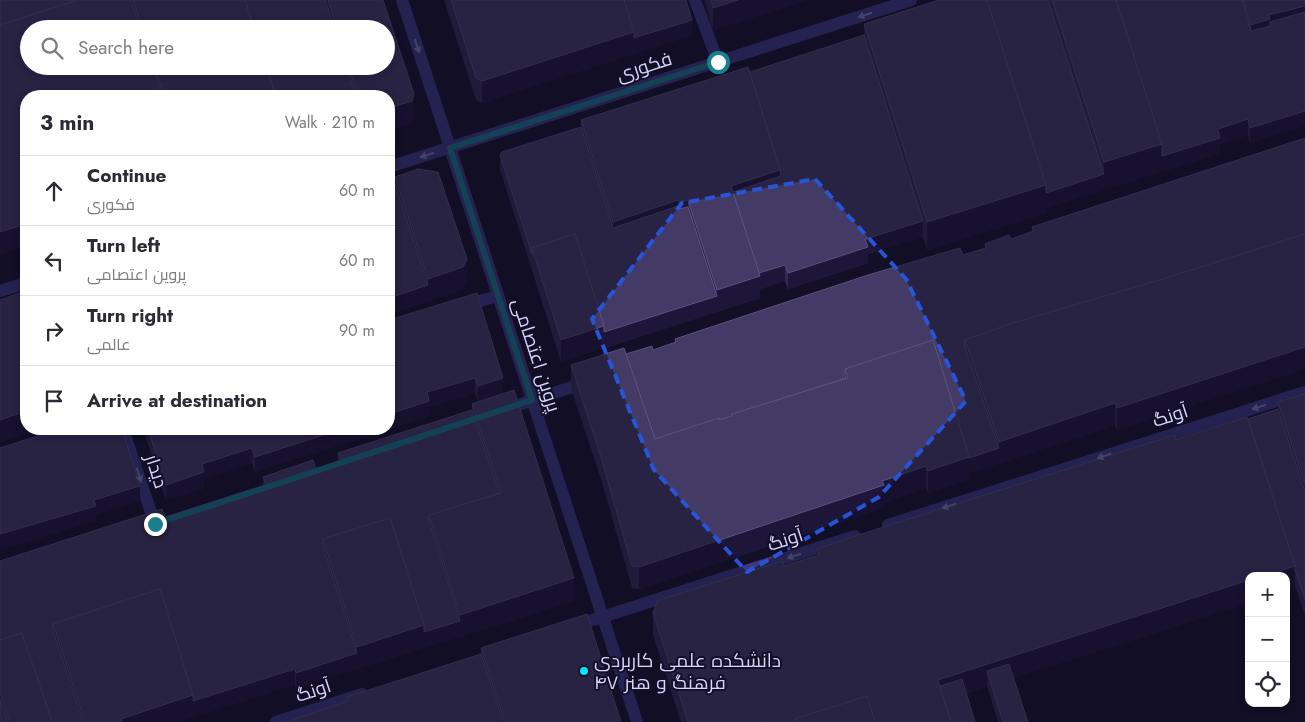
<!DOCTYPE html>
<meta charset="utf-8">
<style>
body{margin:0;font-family:Jost,Cairo,sans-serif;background:#f2f2f3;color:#2b2b33}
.controls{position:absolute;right:15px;bottom:15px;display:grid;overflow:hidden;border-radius:10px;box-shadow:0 2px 8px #0003}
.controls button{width:45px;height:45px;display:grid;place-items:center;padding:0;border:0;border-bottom:1px solid #e1e1e2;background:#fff;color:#2b2b33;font:25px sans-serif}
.stop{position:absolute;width:15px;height:15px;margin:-11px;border:4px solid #187f8f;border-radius:50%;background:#fff}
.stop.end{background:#187f8f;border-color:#fff;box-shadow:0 1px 5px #0008}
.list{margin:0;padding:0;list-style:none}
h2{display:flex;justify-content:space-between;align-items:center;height:65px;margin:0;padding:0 20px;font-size:21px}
h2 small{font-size:16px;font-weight:400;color:#7c7c81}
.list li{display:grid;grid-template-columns:32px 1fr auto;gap:15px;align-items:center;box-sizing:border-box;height:70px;padding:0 20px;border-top:1px solid #e1e1e2}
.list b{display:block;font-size:19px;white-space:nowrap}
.list p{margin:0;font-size:16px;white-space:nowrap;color:#7c7c81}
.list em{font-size:16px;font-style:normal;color:#7c7c81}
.icon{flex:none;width:28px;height:28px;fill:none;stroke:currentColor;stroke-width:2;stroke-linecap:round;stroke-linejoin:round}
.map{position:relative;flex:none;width:1305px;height:722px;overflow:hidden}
.search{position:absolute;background:#fff;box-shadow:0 2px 8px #0003;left:20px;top:20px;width:375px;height:55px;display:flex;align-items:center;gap:12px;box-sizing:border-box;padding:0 18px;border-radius:28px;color:#7c7c81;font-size:19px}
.panel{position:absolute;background:#fff;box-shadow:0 2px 8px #0003;left:20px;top:90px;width:375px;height:345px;border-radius:20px}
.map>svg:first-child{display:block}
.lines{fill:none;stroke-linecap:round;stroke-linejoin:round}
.minor{stroke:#3d3a85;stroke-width:12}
.tertiary{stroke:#3d3a85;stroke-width:12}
.wall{fill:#312854;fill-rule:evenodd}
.shaded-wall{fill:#1d163a}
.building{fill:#433a66;stroke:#5a527e}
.oneway{fill:#837fbc}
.route{stroke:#187f8f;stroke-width:6}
.marked{fill:none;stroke:#2655da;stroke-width:4;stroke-dasharray:10 6;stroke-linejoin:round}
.poi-dot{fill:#00e5ff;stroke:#130f26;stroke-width:2}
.labels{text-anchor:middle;stroke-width:4;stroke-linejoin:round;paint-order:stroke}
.street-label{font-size:19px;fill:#d9d4ff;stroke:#130f26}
.poi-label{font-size:19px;fill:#d9d4ff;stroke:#130f26;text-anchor:start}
</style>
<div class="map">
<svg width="1305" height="722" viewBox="0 0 1305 722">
<rect width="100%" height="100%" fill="#130f26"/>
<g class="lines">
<g class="minor">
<path d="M695,0L718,62"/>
<path d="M465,305L498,296"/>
<path d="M503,410L587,382"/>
<path d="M123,429L155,524"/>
<path d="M888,525L1305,392"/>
<path d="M574,626L855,536"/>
<path d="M276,722L362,694"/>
</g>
<g class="tertiary">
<path d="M402,0L637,722"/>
<path d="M389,167L911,0"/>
<path d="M0,291L26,283"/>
</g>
</g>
<g class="wall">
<path d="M0,0H383L414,117L412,123L389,96H26V246L0,254ZM29,29H386V66H29Z"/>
<path d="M444,0H686L692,35L482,103L476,100Z"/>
<path d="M704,0H807L713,30Z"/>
<path d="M939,0H1305L1250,143L1248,135L1220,144V153L1046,208V213L927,250L923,237L868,254V263L788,289L785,281L760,289V298L561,362L532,270L500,170V155L581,127V120L750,72L864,35V24Z"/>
<path d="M1305,138L1117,430L1115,425L969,473V479L928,493L926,488L884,503V508L639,589L632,588L601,479L571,388V365L626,354L653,350L675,343V339L963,255L985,248V244L1011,239L1032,232V227Z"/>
<path d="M395,177L467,281L463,289L389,314Z"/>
<path d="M389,320L503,394L478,402L475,393L429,407V416L255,472L252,463L204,479V488L166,500L143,429H389Z"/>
<path d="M1305,394V615L1295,586V588L1249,576V603L1013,678L1028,722H998L987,686L966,693L975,722H681L653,635V613L784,566L817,555V549L1176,440L1248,419L1278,409V402Z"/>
<path d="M472,404L574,601L296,688L295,684L178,722H0V561L165,517L263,486V477L316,469L338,462V453L472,410Z"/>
<path d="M481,648L621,722H286L347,702V697L481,654Z"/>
</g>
<g class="shaded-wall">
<path d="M738,0H807L713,30V8Z"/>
<path d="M1305,6V28L1251,47V25L1269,15Z"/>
<path d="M692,20V35L482,103V81L634,32Z"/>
<path d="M414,94V117L412,123L389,131V108Z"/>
<path d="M1305,111V126L1250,143V128Z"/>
<path d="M1248,119V135L1220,144V153L1104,190V162L1162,144L1218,129Z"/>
<path d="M780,170V192L735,207L731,186Z"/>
<path d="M1104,174V190L1046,208V213L927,250V222L1046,185Z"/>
<path d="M678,200V222L613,244V222Z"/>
<path d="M688,200V222L679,225V203Z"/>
<path d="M923,221V237L868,254V263L788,289V273L865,239Z"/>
<path d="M26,224V246L0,254V232Z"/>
<path d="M467,259V281L463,289L389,314V298L428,285V279Z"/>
<path d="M785,265V281L760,289V298L561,362V340L604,326L717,296V290L758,274Z"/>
<path d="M1305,347V369L1117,430V408Z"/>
<path d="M475,378V393L429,407V416L255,472V457L342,429H389V414L427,392Z"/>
<path d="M503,378V394L478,402V386Z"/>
<path d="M1115,403V425L999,464V442Z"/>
<path d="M26,411V429H39L0,442V420Z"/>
<path d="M252,448V463L204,479V488L166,500V485L202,464Z"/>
<path d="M999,448V464L969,473V479L928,493V471L969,457Z"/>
<path d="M926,466V488L884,503V508L639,589V567Z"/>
<path d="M140,486V501L96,515V521L0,550V534L94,500Z"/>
<path d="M1295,566V588L1286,591V576H1264Z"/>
<path d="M574,578V601L296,688V673L357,653V647L424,625L460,621V615Z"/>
<path d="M1249,580V603L991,685L987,671V686L942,700L938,680Z"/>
<path d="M295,669V684L178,722H120L121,719L193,695Z"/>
</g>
<g class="building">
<path d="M0,0H78L0,25Z"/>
<path d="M78,0H131L140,29H29V66H153L162,96H26V224L0,232V25Z"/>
<path d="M133,0H245L254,29H142Z"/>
<path d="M245,0H325L335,29H254Z"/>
<path d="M328,0H383L414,94L412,101L389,108V96H358L348,66H386V29H337Z"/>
<path d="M451,0H624L634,32L482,81L476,78Z"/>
<path d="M624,0H686L692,20L634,38V32Z"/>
<path d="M711,0H738L713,8Z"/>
<path d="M939,0H987L1046,185L927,222L864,24Z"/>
<path d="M987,0H1048L1104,174L1046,193V185Z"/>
<path d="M1052,0H1116L1162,144L1104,162Z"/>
<path d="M1116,0H1242L1251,31L1270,26V22L1305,12V111L1250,128L1248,119L1218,129L1220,138L1162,156V144Z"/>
<path d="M1243,0H1305V6L1269,15L1270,19L1251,25Z"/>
<path d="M864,35L923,221L865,239L868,247L788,273L785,265L759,273L733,192L781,176L780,170L750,72Z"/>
<path d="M154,66H266L276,96H164Z"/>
<path d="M266,66H346L356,96H276Z"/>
<path d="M748,67L780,170L731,186L760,276L717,290L688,200L679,203L678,200L613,222L581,120Z"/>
<path d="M581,127L613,228L678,206L679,209L688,207L717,296L604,332V326L575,234L532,248V254L500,155L502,152Z"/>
<path d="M1305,138V234L1163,279L1013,323L965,340V347L999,448L969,458L933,340L845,369V375L846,378L742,411L732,414V416L719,420V418L655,439L626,354L652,346L653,350L676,342L675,339L702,330L868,275L960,248L963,255L986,248L985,244L1009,235L1011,239L1034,231L1032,227Z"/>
<path d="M418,169L438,172L467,259L463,267L428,279L395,177Z"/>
<path d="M395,184L428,285L389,298V186Z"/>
<path d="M575,234L604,326L561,340L532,248Z"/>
<path d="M1305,234V347L1117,408L1115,403L999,442L965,340L1013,323L1163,279Z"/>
<path d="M25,291L26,294V411L0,420V300Z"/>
<path d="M477,293L503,378L478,386L475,378L427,392L429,401L389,414V320Z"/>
<path d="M933,340L969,457L928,471L926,466L882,481L884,485L639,567L632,566L601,457L571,365L624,348L655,439L719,418V420L732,416V414L742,411L848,378L845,369Z"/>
<path d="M514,390L574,578L460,615L429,515L501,493L472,404Z"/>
<path d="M1305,394V485L1278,402Z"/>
<path d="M1278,409L1305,492V599L1295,570V566L1248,419Z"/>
<path d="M472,410L499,493L429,515V521L460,621L424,632V625L390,518L323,539V546L357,653L296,673L295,669L193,701V695L160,589L53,624V631L83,722H52L22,633L0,640V561L162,509L165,517L240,493L266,485L263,477L313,460L316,469L341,461L338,453Z"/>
<path d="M1247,417L1295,566L1264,576H1249V580L938,680L951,722H875L867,696L795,719V722H765V721L761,722H688L653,613L657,601L782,561L784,566L819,555L817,549L852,537L1175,435L1176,440Z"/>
<path d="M59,429H122L140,486L94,500L96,506L0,534V448Z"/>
<path d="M148,429H342L255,457L252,448L202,464L204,472L166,485Z"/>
<path d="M390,518L424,625L357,647L323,539Z"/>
<path d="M160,589L193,695L121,719L122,721L120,722H85L53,624Z"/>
<path d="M587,614L621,722H505L481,648Z"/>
<path d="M22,633L52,722H10L0,692V640Z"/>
<path d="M481,654L503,722H286L348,701L347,697Z"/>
<path d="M1009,664L1028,722H1003L987,671Z"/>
<path d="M962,679L975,722H951L940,686Z"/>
<path d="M867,696L875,722H796L795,719Z"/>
<path d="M0,699L8,722H0Z"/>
</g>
<defs><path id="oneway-solid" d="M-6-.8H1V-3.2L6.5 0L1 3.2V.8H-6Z" transform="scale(1.25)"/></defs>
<g class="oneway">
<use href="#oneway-solid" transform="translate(865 15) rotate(162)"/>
<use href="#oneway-solid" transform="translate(417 46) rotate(72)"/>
<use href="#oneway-solid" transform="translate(427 155) rotate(162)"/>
<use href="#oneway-solid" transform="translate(1259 407) rotate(162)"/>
<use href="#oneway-solid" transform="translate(1104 456) rotate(162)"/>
<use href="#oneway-solid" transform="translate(139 475) rotate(72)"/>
<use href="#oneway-solid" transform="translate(949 506) rotate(162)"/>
<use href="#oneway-solid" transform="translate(794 556) rotate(162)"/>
</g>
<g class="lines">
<path class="route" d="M155,524L532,400L450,148L718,62"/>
</g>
<path d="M0 0H1305V722H0ZM815,179L906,279L966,401L879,497L747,572L654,470L592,319L682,203Z" fill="#130f26" fill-opacity=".55" fill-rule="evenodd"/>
<path class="marked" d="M815,179L906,279L966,401L879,497L747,572L654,470L592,319L682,203Z"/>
<circle class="poi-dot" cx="584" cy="671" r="5"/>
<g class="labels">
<g class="street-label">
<text transform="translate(644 66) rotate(-18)" y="7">فکوری</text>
<text transform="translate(537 355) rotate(72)" y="7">پروین اعتصامی</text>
<text transform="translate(1170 415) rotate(-18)" y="7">آونگ</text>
<text transform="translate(157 471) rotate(72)" y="7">دیدار</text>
<text transform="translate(785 539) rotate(-18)" y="7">آونگ</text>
<text transform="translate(313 690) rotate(-18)" y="7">آونگ</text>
</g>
<g class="poi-label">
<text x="594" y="667">دانشکده علمی کاربردی<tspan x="594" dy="22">فرهنگ و هنر ۴۷</tspan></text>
</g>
</g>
</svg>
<div class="controls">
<button>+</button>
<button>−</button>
<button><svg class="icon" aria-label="locate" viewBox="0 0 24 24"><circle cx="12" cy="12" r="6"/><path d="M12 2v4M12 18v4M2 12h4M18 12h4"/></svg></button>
</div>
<div class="stop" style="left:718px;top:62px"></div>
<div class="stop end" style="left:155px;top:524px"></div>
<div class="search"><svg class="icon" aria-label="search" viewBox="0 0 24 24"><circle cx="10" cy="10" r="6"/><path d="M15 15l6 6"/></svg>Search here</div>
<section class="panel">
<h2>3 min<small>Walk · 210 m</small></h2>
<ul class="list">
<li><svg class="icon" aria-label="ahead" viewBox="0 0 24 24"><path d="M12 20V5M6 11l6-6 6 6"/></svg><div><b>Continue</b><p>فکوری</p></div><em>60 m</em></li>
<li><svg class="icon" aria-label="left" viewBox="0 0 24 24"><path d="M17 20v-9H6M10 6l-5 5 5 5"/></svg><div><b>Turn left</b><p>پروین اعتصامی</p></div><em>60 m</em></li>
<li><svg class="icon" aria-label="right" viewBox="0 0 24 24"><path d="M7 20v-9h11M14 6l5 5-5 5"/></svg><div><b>Turn right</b><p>عالمی</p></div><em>90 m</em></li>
<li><svg class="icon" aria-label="arrive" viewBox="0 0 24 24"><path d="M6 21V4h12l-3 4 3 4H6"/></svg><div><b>Arrive at destination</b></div></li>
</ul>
</section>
</div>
